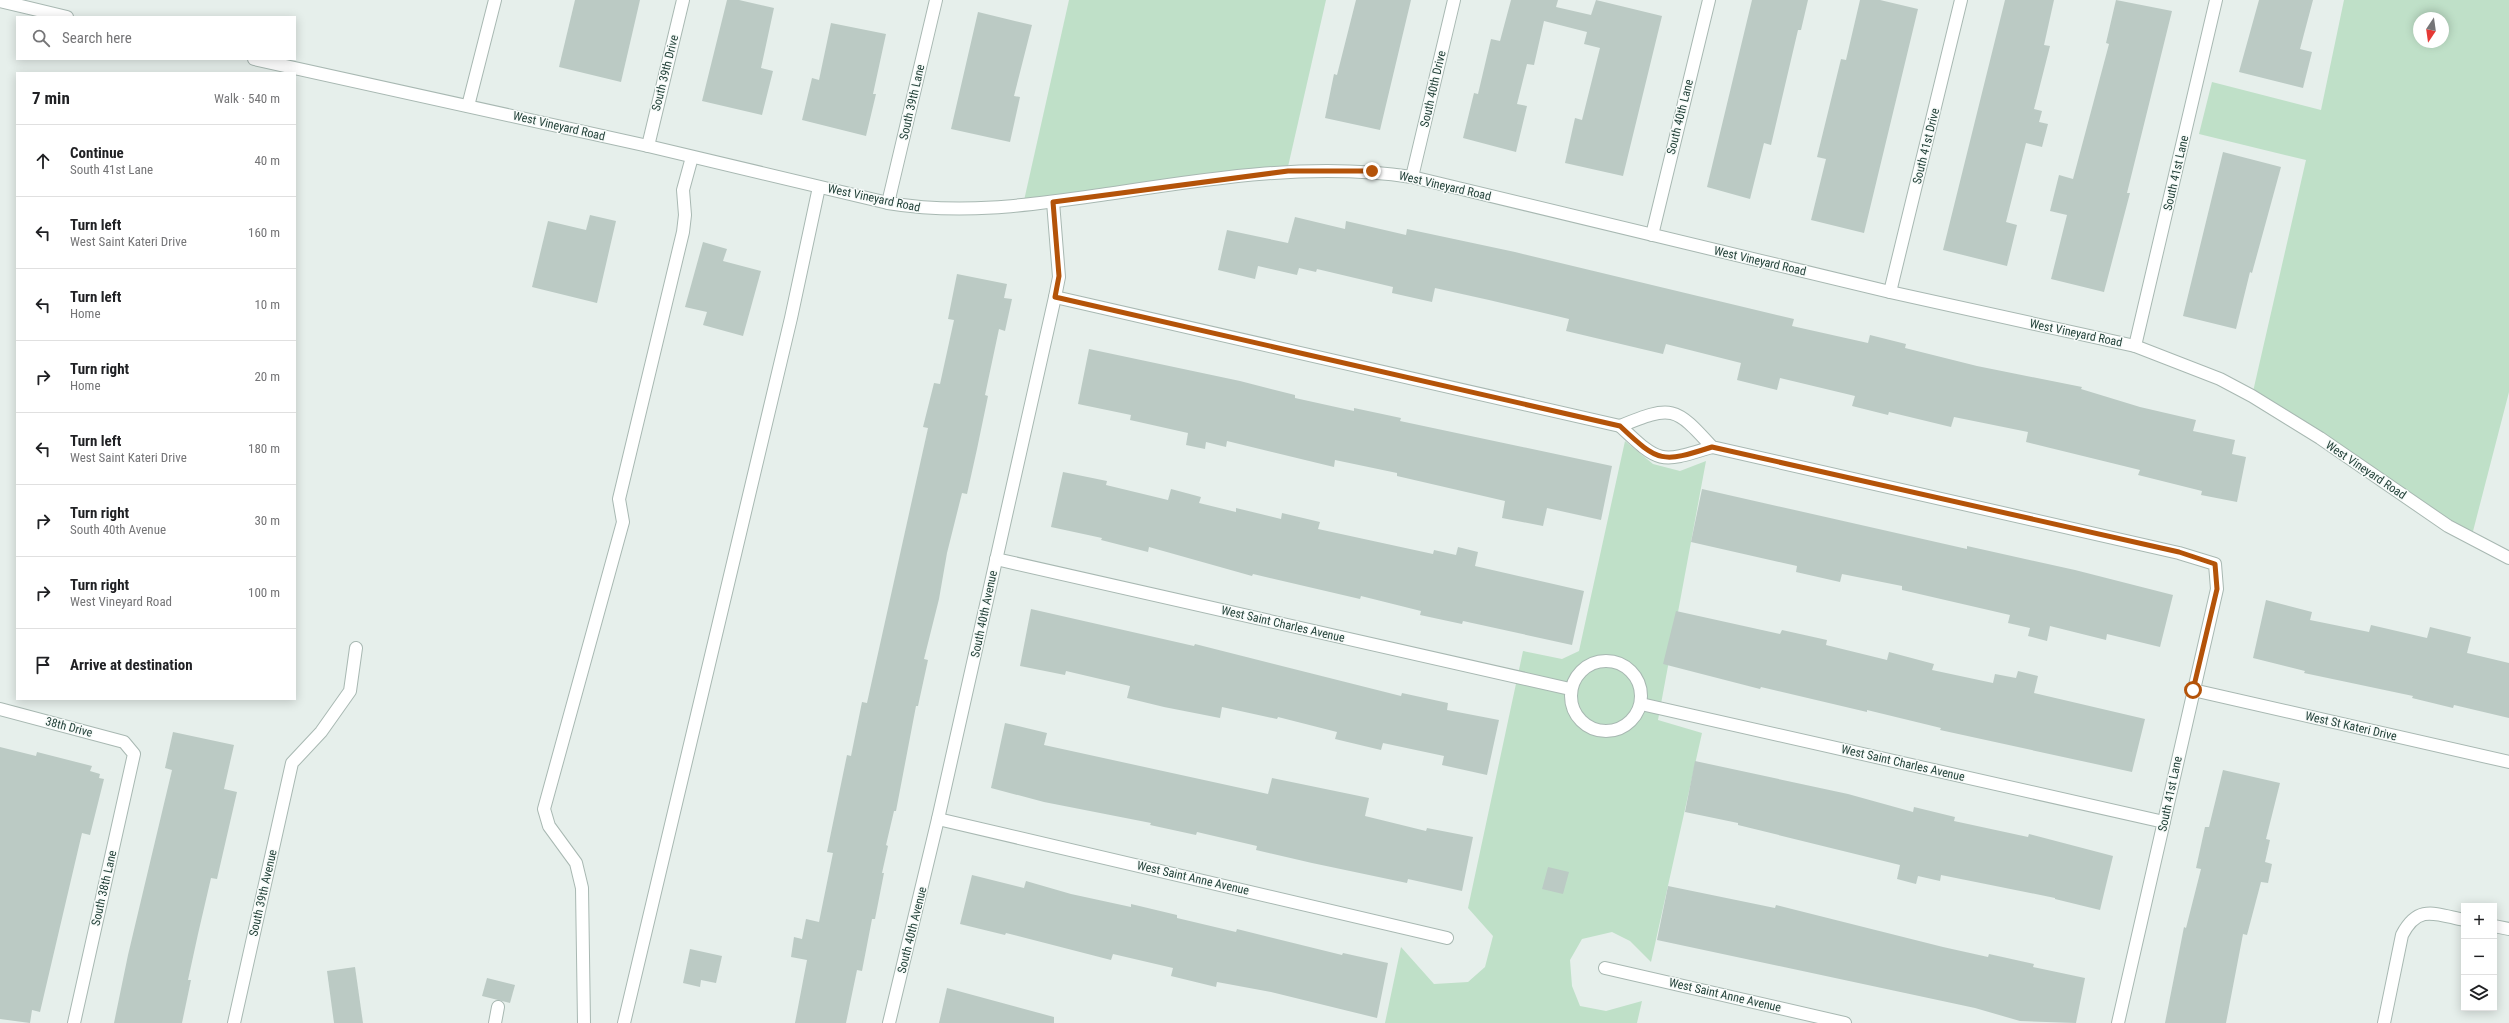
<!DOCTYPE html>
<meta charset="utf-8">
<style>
body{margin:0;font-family:"Roboto Condensed",sans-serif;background:#f2f2f2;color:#202124}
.controls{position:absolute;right:12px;bottom:12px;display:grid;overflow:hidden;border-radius:0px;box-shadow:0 2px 10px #0003}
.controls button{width:36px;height:36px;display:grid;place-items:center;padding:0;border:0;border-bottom:1px solid #e0e0e0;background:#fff;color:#202124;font:20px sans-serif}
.compass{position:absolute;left:2413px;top:12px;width:36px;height:36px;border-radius:50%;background:#fff;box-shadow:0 2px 10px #0003;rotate:193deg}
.stop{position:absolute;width:12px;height:12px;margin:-9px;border:3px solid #b45309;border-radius:50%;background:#fff}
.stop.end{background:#b45309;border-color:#fff;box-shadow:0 1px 4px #0008}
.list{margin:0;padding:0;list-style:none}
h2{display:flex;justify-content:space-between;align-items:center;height:52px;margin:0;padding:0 16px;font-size:17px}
h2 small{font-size:13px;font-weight:400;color:#757577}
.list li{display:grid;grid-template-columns:26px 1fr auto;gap:12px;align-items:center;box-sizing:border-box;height:72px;padding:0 16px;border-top:1px solid #e0e0e0}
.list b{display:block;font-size:15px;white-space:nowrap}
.list p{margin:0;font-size:13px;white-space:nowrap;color:#757577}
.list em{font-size:13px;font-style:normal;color:#757577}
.icon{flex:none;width:22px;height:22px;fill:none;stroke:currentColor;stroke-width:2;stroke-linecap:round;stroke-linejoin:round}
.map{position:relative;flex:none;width:2509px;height:1023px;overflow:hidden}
.search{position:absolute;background:#fff;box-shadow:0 2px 10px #0003;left:16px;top:16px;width:280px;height:44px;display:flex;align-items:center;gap:10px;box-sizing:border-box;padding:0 14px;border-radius:0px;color:#757577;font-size:15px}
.panel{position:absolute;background:#fff;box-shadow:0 2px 10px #0003;left:16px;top:72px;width:280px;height:628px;border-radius:0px}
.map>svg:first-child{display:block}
.green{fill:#bfe0c8;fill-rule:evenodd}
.building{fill:#bbcac4}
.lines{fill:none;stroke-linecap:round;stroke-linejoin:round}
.minor-casing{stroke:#a8b8b2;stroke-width:14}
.minor{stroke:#fff;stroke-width:12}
.route{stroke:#b45309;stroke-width:5}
.labels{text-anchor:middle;stroke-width:3;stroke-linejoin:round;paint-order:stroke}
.street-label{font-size:12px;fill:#24423a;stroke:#f7fbf9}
</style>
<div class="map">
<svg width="2509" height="1023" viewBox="0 0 2509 1023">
<rect width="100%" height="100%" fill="#e6efeb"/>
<g class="green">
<path d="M1069,0H1326L1287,171L1023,205Z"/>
<path d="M2344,0H2509V392L2471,539L2252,396L2306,160L2199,134L2212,82L2321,110ZM2419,18H2443V42H2419Z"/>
<path d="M1625,441L1653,464L1680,471L1706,461L1658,720L1702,733L1651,962L1630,941L1612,932L1582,939L1570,960L1572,986L1580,1006L1606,1011L1642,1001L1637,1023H1385L1401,947L1434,984L1468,982L1485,967L1493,936L1468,908L1523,651L1562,659L1579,651Z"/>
</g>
<g class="building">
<path d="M575,0H640L621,82L559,67Z"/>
<path d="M727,0H739L774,8L761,68L773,71L762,115L702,101Z"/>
<path d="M1356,0H1411L1380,130L1325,118L1334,74L1337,75Z"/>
<path d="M1511,0H1558L1556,7L1591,15L1596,0L1662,16L1623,176L1565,163L1575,118L1582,120L1600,48L1584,44L1587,32L1544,21L1534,65L1527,64L1517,104L1527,106L1516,152L1463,138L1474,93L1478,94L1491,39L1500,41Z"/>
<path d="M1752,0H1808L1801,30H1798L1771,145L1764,143L1750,199L1707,187Z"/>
<path d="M1860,0H1880L1918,9L1864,233L1811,220L1826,159L1817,157L1841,59L1846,60Z"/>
<path d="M2005,0H2054L2044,45L2050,46L2034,109L2042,111L2039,122L2048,124L2042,147L2026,143L2006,222L2017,225L2007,266L1943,250Z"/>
<path d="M2116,0L2172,11L2127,193H2130L2104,292L2051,279L2067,215L2050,211L2059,175L2073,179L2109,44L2106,43Z"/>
<path d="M2259,0H2313L2300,49L2312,52L2303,88L2239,72Z"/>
<path d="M978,12L1032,25L1014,96L1020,97L1010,142L951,129Z"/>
<path d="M831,23L886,34L873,94H876L866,136L802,120L812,78L819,80Z"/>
<path d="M2223,152L2281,167L2252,273L2250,272L2236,329L2183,316Z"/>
<path d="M590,215L616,221L597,303L532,287L548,221L586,230Z"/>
<path d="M1295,217L1345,229L1346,221L1406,235L1407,229L1515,252L1794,319L1792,326L1868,343L1870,335L1906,344L1905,348L1977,366L2082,387L2081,389L2140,407L2196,420L2193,431L2235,440L2232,454L2246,457L2237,502L2201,495L2202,491L2138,475L2140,470L2026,442L2028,432L1954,417L1951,427L1889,412L1888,415L1852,406L1855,396L1780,378L1777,390L1737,380L1741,363L1666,344L1663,354L1566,331L1569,319L1489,300L1435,288L1432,302L1392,293L1393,287L1317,269L1316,272L1299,268L1297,275L1258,266L1255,279L1218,270L1227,230L1288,243Z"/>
<path d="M703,242L727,249L723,261L761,271L743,336L703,325L707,312L685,307Z"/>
<path d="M957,274L1007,284L1004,298L1012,299L1005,331L999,329L985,395L988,396L977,449L967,494L962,493L947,553L939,599L924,659L928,660L918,706H916L896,811H894L886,845L888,846L882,873H884L875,919H872L862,971L857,970L846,1023H795L807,960L791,957L794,937L802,939L806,919L819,922L833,853L827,852L847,755L851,756L862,702L867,703L928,428L923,427L934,383L940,384L954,320L948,319Z"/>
<path d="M1089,349L1240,381L1295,395V398L1354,411V408L1401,418L1400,421L1612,466L1601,520L1547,508L1543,526L1502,518L1505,501L1397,476V473L1335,460L1334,467L1227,441L1226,447L1206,442L1205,449L1186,445L1188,433L1130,420L1131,415L1078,404Z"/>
<path d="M1063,472L1107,481L1106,485L1168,500L1171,489L1201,497L1199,503L1236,512V508L1281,519L1282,513L1320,522L1318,529L1433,554L1434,550L1456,555L1458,547L1478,552L1475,566L1584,591L1572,645L1463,621L1462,624L1420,615L1421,611L1361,596L1360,599L1253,574L1252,576L1149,547L1148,552L1101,540L1102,538L1051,527Z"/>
<path d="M1702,489L1967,549V546L2075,570L2173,595L2160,647L2107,634L2106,640L2050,626L2047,641L2028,636L2030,628L2008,623L2010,615L1902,590V586L1842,574L1840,582L1796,572L1797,566L1691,542Z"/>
<path d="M2266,600L2312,612L2310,620L2369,632L2371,625L2427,638L2430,627L2471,637L2467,653L2509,663V718L2454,705L2453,708L2412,698L2413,696L2304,673L2305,671L2253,658Z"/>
<path d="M1031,609L1194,646L1195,644L1401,696L1402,693L1448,703L1447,710L1499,720L1487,775L1442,765L1444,756L1383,743L1381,750L1335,739L1337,732L1278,717L1277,719L1222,707L1220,718L1164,707L1127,698L1130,686L1066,671L1065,675L1020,666Z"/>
<path d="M1676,611L1780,634L1782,630L1827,640L1826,645L1887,660L1889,652L1934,664L1932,670L1993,683L1995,674L2016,678L2018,671L2038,676L2034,693L2145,719L2132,772L1940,730L1941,728L1867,710V712L1761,687L1760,689L1663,664Z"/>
<path d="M1005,723L1047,733L1044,745L1268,794L1272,778L1369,798L1365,816L1426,831L1427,828L1473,837L1462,891L1408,879L1407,883L1312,863L1256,850L1257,846L1197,832L1196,835L1150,825L1151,823L1044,802L991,788Z"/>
<path d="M173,732L234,745L224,789L237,792L217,879L211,878L198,934L188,980H191L182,1023H114L128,955L172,770L165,768Z"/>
<path d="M0,747L36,756L37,752L92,766L90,771L100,774L99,778L104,779L90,835L82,833L40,1012L32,1010L30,1023L0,1019Z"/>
<path d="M1695,761L1848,794L1913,812L1914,807L1955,817L1954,821L2028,837L2029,834L2113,856L2100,910L2055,899V898L1941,875L1940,881L1918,876L1916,884L1897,879L1900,865L1738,825V823L1685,812Z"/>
<path d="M2223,770L2280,783L2266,839L2270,840L2265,862L2272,864L2268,883L2261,882L2247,935L2243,934L2226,1023H2165L2184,927L2186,928L2201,869L2196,868L2205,827H2209Z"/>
<path d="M1548,867L1569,872L1563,894L1542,889Z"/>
<path d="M972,875L1024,888L1026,881L1071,894L1131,907V904L1177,915V918L1236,932L1237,929L1342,955L1343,953L1388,963L1377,1018L1271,992L1217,982L1216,987L1171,976L1173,968L1113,954L1111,960L1006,933L1005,935L960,924Z"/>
<path d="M1668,886L1775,908L1776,905L1943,947L1988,957L1989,954L2034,964L2033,967L2085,978L2076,1023L2020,1021L1975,1008L1657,940Z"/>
<path d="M690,949L722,956L716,983L701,980L700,987L683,983Z"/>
<path d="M355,967L363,1023H334L327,971Z"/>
<path d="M487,978L515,985L510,1003L482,996Z"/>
<path d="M947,988L1054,1017V1023H939Z"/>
</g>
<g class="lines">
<g class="minor-casing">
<g id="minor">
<path d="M0,1L67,17"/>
<path d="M254,59L648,146L888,203C966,216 1036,204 1114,193C1212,178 1313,162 1412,177L1890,292L2135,346L2220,379L2252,396L2320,438L2448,526L2509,558"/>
<path d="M468,106L495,0"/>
<path d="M648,146L683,0"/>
<path d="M1412,177L1454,0"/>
<path d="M888,203L936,0"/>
<path d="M1652,235L1709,0"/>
<path d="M1890,292L1961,0"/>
<path d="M1055,297L1620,426C1672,405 1675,406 1712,447L2179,553L2215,564L2217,589L2118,1023"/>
<path d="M2135,346L2216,0"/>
<path d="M1620,426C1660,464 1660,463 1712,447"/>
<path d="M996,559L1570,689"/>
<circle cx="1606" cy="696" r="35"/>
<path d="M2193,690L2509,762"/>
<path d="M1641,704L2164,822"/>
<path d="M0,709L124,742L134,754L74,1023"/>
<path d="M938,819L1447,938"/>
<path d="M2494,926L2509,929"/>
<path d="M1605,968L1845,1023"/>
<path d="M234,1023L292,763L321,732L350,691L356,648"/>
<path d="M495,1023L498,1007"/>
<path d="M584,1023L582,888L576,863L549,826L544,809L623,522L619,499L683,232L685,215L683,190L692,157"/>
<path d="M624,1023L791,318L819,187"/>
<path d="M889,1023L938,819L1055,297L1059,277L1053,202"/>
<path d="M2384,1023L2402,935C2418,904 2435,914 2464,920"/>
</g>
</g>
<use href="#minor" class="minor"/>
</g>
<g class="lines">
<path class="route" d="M1372,171H1288L1053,202L1059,276L1055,297L1620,426C1659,463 1662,463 1712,447L2179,552L2215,564L2217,589L2193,690"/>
</g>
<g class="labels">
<g class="street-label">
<text transform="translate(665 73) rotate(-76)" y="4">South 39th Drive</text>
<text transform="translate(1433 89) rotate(-77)" y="4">South 40th Drive</text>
<text transform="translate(912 102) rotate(-77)" y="4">South 39th Lane</text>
<text transform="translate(1680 117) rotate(-76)" y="4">South 40th Lane</text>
<text transform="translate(559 126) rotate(13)" y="4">West Vineyard Road</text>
<text transform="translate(1926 146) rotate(-76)" y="4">South 41st Drive</text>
<text transform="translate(2176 173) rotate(-77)" y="4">South 41st Lane</text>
<text transform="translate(1445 186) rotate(13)" y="4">West Vineyard Road</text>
<text transform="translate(874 198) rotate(12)" y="4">West Vineyard Road</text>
<text transform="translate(1760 261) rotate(13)" y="4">West Vineyard Road</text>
<text transform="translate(2076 333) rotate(12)" y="4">West Vineyard Road</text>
<text transform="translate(2366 470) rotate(34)" y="4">West Vineyard Road</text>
<text transform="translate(984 614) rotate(-78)" y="4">South 40th Avenue</text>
<text transform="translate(1283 624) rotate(13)" y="4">West Saint Charles Avenue</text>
<text transform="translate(2351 726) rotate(13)" y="4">West St Kateri Drive</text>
<text transform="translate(69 727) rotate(15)" y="4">38th Drive</text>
<text transform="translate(1903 763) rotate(13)" y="4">West Saint Charles Avenue</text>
<text transform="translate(2170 794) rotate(-78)" y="4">South 41st Lane</text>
<text transform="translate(1193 878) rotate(13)" y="4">West Saint Anne Avenue</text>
<text transform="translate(104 888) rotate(-77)" y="4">South 38th Lane</text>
<text transform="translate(263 893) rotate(-77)" y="4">South 39th Avenue</text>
<text transform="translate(912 930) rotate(-76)" y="4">South 40th Avenue</text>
<text transform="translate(1725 995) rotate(13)" y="4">West Saint Anne Avenue</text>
</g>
</g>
</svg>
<div class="controls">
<button>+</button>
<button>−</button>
<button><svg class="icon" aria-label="layers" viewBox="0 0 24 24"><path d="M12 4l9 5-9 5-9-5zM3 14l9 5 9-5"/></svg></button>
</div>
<svg class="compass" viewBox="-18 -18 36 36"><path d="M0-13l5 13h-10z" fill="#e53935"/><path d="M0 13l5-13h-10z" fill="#757577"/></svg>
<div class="stop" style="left:2193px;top:690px"></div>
<div class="stop end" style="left:1372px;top:171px"></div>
<div class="search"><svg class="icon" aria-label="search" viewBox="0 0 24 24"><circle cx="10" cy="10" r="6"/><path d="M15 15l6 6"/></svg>Search here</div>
<section class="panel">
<h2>7 min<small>Walk · 540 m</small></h2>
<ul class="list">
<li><svg class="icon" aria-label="ahead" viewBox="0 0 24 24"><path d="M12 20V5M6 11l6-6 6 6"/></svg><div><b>Continue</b><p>South 41st Lane</p></div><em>40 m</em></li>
<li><svg class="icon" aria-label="left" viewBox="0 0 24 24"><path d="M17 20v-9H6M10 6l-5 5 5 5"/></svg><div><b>Turn left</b><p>West Saint Kateri Drive</p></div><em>160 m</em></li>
<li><svg class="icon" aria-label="left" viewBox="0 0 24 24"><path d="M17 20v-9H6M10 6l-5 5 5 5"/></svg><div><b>Turn left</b><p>Home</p></div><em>10 m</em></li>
<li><svg class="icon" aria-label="right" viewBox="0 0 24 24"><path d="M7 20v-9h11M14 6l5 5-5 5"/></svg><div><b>Turn right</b><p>Home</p></div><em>20 m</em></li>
<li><svg class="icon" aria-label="left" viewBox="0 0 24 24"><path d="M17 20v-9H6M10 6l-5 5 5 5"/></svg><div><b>Turn left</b><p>West Saint Kateri Drive</p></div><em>180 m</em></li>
<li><svg class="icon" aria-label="right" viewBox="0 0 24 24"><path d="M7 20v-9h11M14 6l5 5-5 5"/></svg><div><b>Turn right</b><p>South 40th Avenue</p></div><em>30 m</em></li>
<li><svg class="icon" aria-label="right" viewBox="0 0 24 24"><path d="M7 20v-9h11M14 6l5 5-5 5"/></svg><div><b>Turn right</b><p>West Vineyard Road</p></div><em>100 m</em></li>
<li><svg class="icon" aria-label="arrive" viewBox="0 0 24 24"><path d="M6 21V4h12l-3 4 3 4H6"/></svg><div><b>Arrive at destination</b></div></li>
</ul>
</section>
</div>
